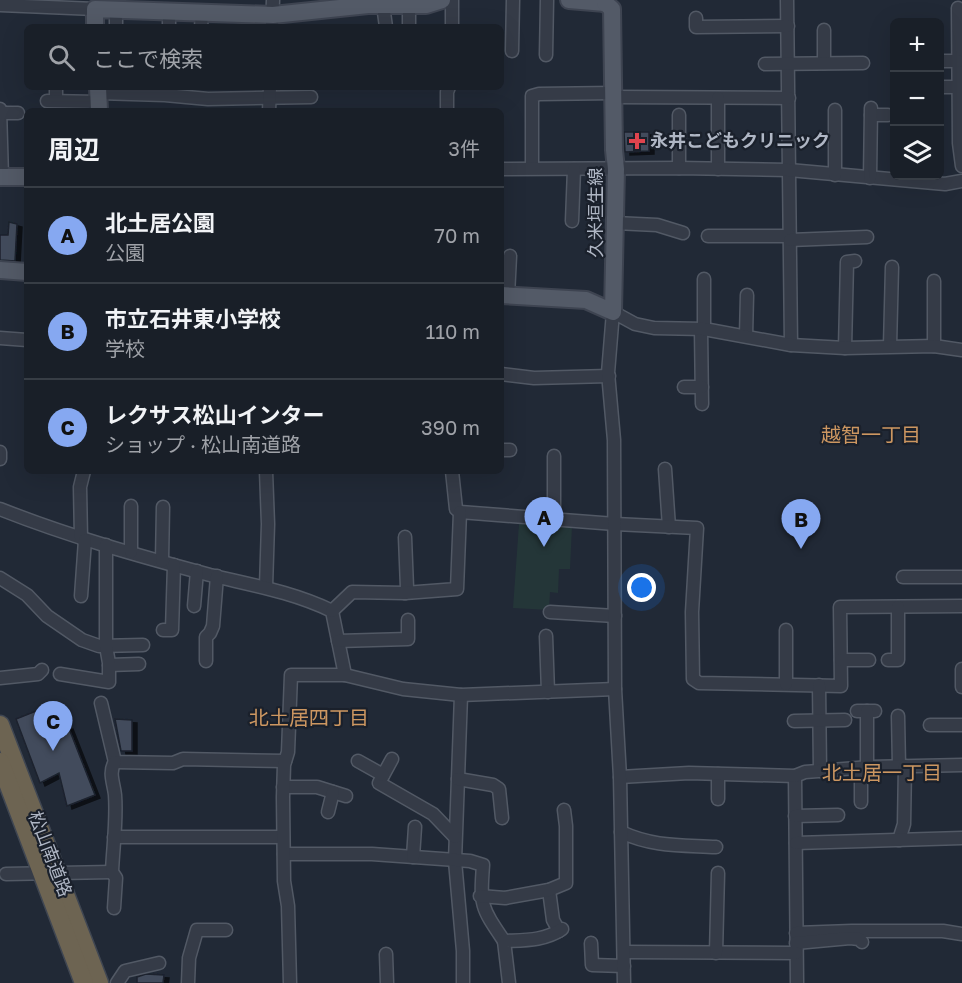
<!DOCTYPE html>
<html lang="ja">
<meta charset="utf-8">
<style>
body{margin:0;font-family:"Golos Text","Noto Sans JP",sans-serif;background:#262c34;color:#f1f3f6}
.controls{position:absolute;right:18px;top:18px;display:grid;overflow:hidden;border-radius:9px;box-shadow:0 6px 24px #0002}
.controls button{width:54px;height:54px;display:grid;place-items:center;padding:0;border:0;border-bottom:2px solid #373d45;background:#191f28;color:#f1f3f6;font:30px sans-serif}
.you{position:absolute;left:642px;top:588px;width:21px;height:21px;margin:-15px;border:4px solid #fff;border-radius:50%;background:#1a73e8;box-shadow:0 0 0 9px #1a73e833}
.badge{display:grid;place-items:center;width:39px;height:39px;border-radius:50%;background:#86a8f1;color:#111;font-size:20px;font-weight:700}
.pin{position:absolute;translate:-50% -50px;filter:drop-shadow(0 2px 3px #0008)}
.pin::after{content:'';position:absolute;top:32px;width:21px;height:18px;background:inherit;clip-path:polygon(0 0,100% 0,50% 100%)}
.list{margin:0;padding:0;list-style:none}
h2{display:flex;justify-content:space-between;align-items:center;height:78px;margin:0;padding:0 24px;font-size:26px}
h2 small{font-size:20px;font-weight:400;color:#9fa2a8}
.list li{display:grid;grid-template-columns:39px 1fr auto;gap:18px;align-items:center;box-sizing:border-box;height:96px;padding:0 24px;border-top:2px solid #373d45}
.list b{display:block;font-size:22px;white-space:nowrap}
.list p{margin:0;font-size:20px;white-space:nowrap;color:#9fa2a8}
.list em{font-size:20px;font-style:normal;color:#9fa2a8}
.icon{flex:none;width:33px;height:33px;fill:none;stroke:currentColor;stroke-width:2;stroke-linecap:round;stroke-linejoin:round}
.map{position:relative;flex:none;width:962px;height:983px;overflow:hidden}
.search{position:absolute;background:#191f28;box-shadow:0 6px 24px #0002;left:24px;top:24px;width:480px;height:66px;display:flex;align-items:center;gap:15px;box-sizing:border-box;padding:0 21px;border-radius:9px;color:#9fa2a8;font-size:22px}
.panel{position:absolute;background:#191f28;box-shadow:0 6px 24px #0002;left:24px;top:108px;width:480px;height:366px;border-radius:9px}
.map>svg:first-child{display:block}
.green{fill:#243638}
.building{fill:#434c5b;stroke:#1c222e;stroke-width:1.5;filter:url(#shadow)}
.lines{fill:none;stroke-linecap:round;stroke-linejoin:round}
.minor-casing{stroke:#525965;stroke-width:15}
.major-casing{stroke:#3e4451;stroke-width:20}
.highway-casing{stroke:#3f4652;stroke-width:21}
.minor{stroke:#353b47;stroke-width:12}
.major{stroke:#535a67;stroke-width:16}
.highway{stroke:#6d6452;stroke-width:18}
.health-dot{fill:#e0444e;stroke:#1a202b;stroke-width:2}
.labels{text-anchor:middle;stroke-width:4.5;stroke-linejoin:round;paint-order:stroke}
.poi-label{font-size:18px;font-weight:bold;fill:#afb6c4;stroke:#1a202b;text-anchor:start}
.street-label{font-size:18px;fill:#afb6c4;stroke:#1a202b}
.neighbourhood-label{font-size:20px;fill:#cd9761;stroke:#1a202b}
</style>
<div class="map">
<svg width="962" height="983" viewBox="0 0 962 983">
<defs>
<filter id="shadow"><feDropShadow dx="5" dy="3" stdDeviation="0" flood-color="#0009"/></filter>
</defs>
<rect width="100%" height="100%" fill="#212936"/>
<path class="green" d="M519,524L572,526L570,569H559L558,593L550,592L549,610L513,608Z"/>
<g class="building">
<path d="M624,132H649V151L625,152Z"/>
<path d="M9,222L17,224L15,261L0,260V235H8Z"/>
<path d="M41,709L50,730L68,726L95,795L67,806L59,773L40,783L16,719Z"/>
<path d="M115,719L132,720V751H121Z"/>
<path d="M146,974L164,975L163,983H137V977Z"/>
</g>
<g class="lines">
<g class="minor-casing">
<g id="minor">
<path d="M452,0V27"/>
<path d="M787,0L791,345"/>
<path d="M0,5L95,9"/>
<path d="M383,5L386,27"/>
<path d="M958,8L959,143L962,166"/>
<path d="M116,10V27"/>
<path d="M696,18V27L788,26"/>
<path d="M169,27V12"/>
<path d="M201,27L202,13"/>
<path d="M272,27L273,0"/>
<path d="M409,27V0"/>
<path d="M512,51L513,0"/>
<path d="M546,55L547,0"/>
<path d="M940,61H958"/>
<path d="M824,63V30"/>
<path d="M765,64L863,63"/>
<path d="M56,87V101"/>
<path d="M940,87H962"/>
<path d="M98,93L165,95L208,99L311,97"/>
<path d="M614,97L789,98"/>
<path d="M718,98V169"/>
<path d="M47,101L99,102"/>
<path d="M0,109L2,177"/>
<path d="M269,111L270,87"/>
<path d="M447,111V92L449,87"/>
<path d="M1,113H18"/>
<path d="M679,115V168"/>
<path d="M871,115H888"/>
<path d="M532,168V96L539,94L614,93"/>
<path d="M501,169L679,168L789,170L945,184L962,181"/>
<path d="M835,175V110"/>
<path d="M870,178L871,108"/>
<path d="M572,221L574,169"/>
<path d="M615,223L657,225L683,233"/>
<path d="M708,236H790"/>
<path d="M790,240L867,237"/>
<path d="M704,279V329"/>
<path d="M934,281V346"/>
<path d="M508,296L510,256"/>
<path d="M701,329L702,404"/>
<path d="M746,336L747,295"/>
<path d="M0,338L27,340"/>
<path d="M890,346L892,267"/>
<path d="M845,348L847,262L855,261"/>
<path d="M501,374L534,378L609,376"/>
<path d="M684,387H702"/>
<path d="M501,450H510"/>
<path d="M554,456V520"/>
<path d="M0,459V452"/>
<path d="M665,469L669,527"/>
<path d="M266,471L268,524L266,587"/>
<path d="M452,471L456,509L460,512L615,524L697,528L692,612L693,679L699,683L841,686L840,607L962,606"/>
<path d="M0,509C68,536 139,556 210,575C251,585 293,592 332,611L345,675"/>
<path d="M405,537L407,588L405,593"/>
<path d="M81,538L80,487L84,471"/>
<path d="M131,552V506"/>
<path d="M162,561L163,507"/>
<path d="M903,577H962"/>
<path d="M0,578L27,595L47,616L82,640L99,646L143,645"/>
<path d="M81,596L85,540"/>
<path d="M194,606L197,571"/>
<path d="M332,611L352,592L405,593L457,589L460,512"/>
<path d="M550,612L615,616"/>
<path d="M163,630H172L174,565"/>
<path d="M786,630V684"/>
<path d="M546,636L548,692"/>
<path d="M338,641L408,639V620"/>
<path d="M841,660H869"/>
<path d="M888,660H898V607"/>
<path d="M206,661V637L210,633L213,626L217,576"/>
<path d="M109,665L139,664"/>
<path d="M962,669V687"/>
<path d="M60,674L109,682V663L106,646V545"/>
<path d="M0,678L38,674L42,670"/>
<path d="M819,685L820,771"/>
<path d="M461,695L455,861L463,951V983"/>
<path d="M101,703L115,762L173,763L183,759L285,761"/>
<path d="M857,711H875"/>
<path d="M867,711V767"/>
<path d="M898,716L899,766"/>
<path d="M794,721L845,720"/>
<path d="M930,725H962"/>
<path d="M392,759L379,783L433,814L455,837"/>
<path d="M358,761L383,775"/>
<path d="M861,768V802"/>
<path d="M718,774V799"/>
<path d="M795,776L797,983"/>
<path d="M620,777L689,773L795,776L805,772L870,767L962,765"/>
<path d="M458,779L493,785L499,789L502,818"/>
<path d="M283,787H317L346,796"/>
<path d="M328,812L333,792"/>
<path d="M795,816L838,815"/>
<path d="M621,832C653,847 681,845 716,847"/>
<path d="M114,837H283"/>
<path d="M899,840L904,824L905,766"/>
<path d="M796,843L962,838"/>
<path d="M284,854H372L470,861L483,865C480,906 481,907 504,941"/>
<path d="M413,857L415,827"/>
<path d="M6,874L112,872"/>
<path d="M549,890L553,920L559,931"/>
<path d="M480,896L505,898L549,890L566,883V826L564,810"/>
<path d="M114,908L116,878L112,872C113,847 117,820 115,795C114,784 108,772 115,762"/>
<path d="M796,933L852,931H943L962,934"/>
<path d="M591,943L592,965L624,966"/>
<path d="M796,943L850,938L859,939L862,942"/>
<path d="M624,952L796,953"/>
<path d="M716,953L718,873"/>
<path d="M386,954L387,983"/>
<path d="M117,983L125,971L159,963"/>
<path d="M188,983L189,958L197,930H226"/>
<path d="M290,983L288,906L284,881L283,797L284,765L288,752L291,675H345L403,689L461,695L615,689"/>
<path d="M509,983L504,941C525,940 544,941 562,929"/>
<path d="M624,983L620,777L615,689L614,440L608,373L613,312L635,324L654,328L704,329L791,345L845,348L934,346L962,350"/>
</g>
</g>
<g class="major-casing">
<g id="major">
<path d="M569,0L605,3"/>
<path d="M95,27V9L273,15L368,5H426L442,0"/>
<path d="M98,87L99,111"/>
<path d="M0,177H27"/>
<path d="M0,270L27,272"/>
<path d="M501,295L586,300L613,312L616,169L614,150L612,9L605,3V0"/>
</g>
</g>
<g class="highway-casing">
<g id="highway">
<path d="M0,725L99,983"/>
<path d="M0,762L84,983"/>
</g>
</g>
<use href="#minor" class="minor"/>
<use href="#major" class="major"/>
<use href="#highway" class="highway"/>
</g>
<path class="health-dot" d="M634 132h6v6h6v6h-6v6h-6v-6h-6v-6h6z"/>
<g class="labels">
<g class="poi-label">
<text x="650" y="147">永井こどもクリニック</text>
</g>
<g class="street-label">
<text transform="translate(596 213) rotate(-90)" y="6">久米垣生線</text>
<text transform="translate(50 854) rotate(69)" y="6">松山南道路</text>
</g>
<g class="neighbourhood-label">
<text x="871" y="442">越智一丁目</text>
<text x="309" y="725">北土居四丁目</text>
<text x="882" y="780">北土居一丁目</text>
</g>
</g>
</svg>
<div class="controls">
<button>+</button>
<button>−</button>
<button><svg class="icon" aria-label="layers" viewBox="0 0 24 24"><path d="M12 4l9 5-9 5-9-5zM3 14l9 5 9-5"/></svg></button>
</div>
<div class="you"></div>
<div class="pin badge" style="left:544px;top:547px">A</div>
<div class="pin badge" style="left:801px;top:549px">B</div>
<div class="pin badge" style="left:53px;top:751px">C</div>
<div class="search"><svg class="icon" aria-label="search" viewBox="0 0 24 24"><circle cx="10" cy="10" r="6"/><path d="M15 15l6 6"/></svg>ここで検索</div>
<section class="panel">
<h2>周辺<small>3件</small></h2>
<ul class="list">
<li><span class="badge">A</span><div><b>北土居公園</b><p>公園</p></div><em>70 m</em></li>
<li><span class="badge">B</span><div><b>市立石井東小学校</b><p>学校</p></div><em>110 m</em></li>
<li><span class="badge">C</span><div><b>レクサス松山インター</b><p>ショップ · 松山南道路</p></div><em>390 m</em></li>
</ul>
</section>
</div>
